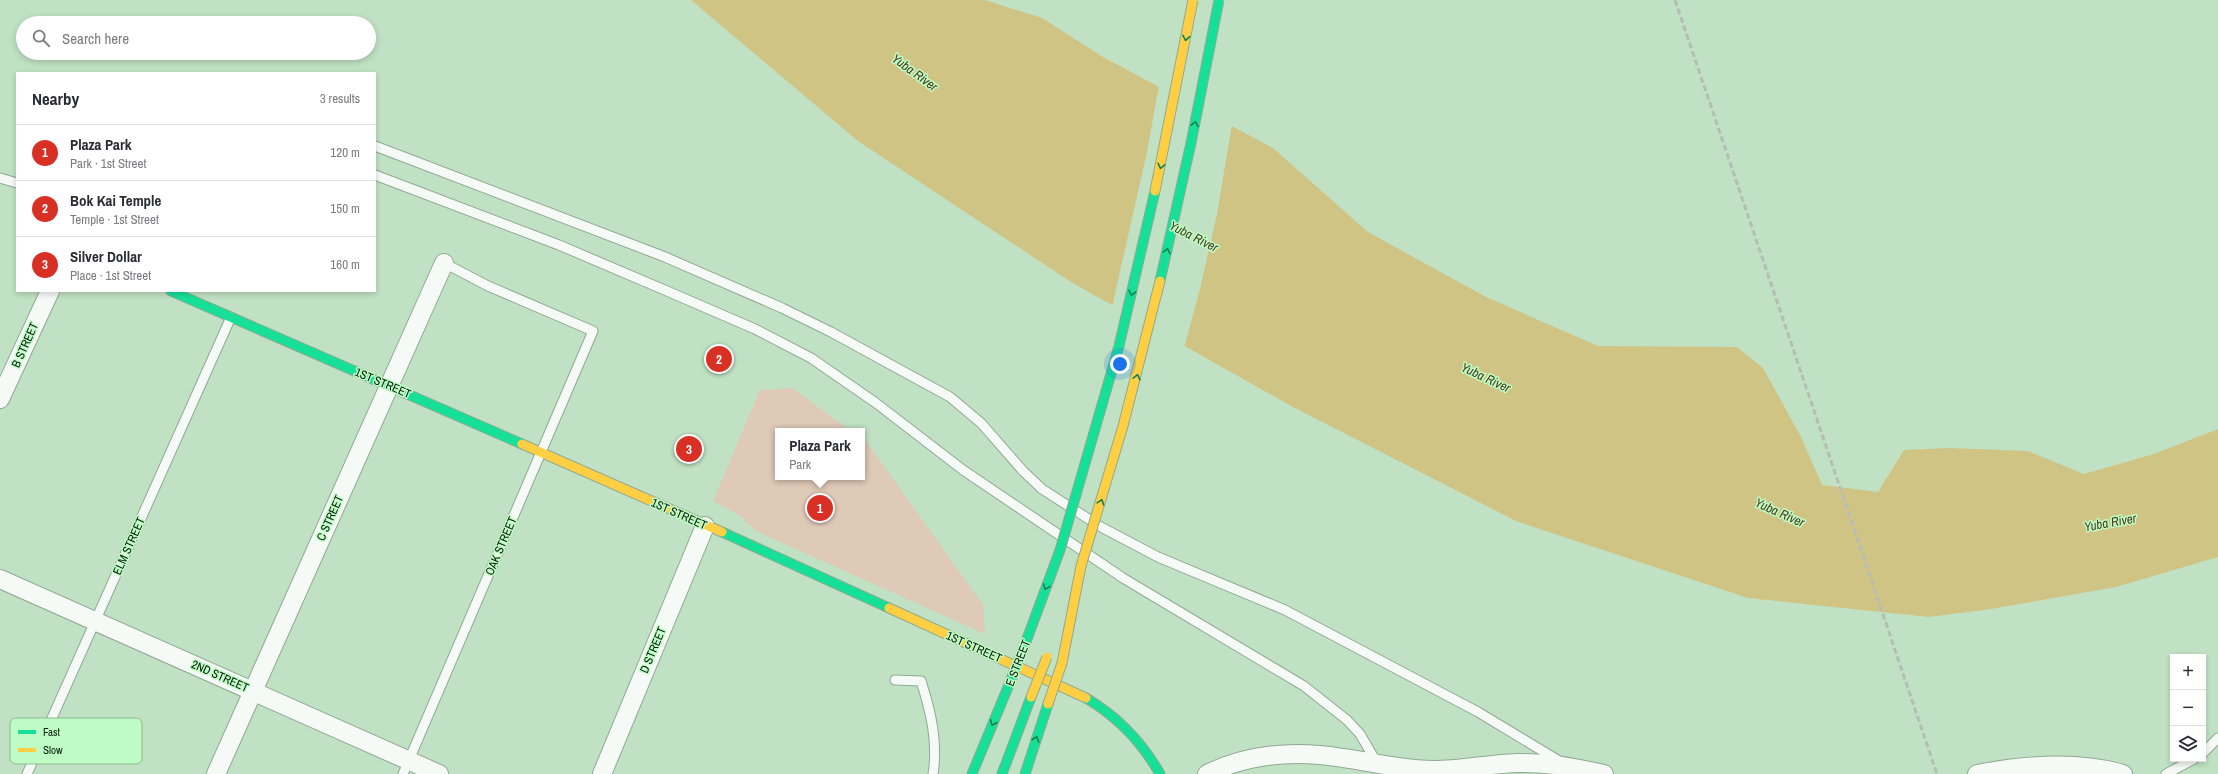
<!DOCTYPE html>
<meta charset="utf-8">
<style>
body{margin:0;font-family:"Archivo Narrow",sans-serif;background:#f2f2f3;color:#2b2b33}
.controls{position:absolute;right:12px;bottom:12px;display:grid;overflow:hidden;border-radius:0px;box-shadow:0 2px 6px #0003}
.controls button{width:36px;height:36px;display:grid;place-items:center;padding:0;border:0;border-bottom:1px solid #e1e1e2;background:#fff;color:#2b2b33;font:20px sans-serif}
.you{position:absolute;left:1120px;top:364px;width:14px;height:14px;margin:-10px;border:3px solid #fff;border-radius:50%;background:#1a73e8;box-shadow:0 0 0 6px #1a73e833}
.badge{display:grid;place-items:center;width:26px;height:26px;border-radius:50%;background:#d93025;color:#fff;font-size:13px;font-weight:700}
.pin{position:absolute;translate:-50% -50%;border:2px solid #fff;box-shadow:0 1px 4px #0006}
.popup{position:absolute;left:775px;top:428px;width:90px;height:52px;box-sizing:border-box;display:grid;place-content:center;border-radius:0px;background:#fff;filter:drop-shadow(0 1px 3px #0005);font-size:13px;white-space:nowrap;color:#7c7c81}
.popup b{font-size:15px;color:#2b2b33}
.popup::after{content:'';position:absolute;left:50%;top:100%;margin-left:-8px;border:8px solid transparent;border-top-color:#fff}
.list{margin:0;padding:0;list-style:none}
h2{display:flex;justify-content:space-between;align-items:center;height:52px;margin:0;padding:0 16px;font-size:17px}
h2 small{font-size:13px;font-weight:400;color:#7c7c81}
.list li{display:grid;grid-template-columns:26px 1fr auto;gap:12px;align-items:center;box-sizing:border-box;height:56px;padding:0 16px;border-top:1px solid #e1e1e2}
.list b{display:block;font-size:15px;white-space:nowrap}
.list p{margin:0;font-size:13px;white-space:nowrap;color:#7c7c81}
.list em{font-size:13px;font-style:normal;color:#7c7c81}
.icon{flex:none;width:22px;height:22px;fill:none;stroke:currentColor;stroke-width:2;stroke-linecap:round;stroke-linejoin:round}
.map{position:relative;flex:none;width:2218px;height:774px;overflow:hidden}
.search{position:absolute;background:#fff;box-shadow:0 2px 6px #0003;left:16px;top:16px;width:360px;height:44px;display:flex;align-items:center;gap:10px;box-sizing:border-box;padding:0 14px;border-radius:22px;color:#7c7c81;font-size:15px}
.panel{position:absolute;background:#fff;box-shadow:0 2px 6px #0003;left:16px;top:72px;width:360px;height:220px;border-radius:0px}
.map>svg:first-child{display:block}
.park{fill:#dfc9b7}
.water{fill:#d0c484}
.pier{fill:#c0e1c3}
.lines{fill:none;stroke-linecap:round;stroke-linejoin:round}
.lane-casing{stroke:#90a993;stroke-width:11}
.street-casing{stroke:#90a993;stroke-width:20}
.fast-casing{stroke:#90a993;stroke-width:11}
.slow-casing{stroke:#90a993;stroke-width:11}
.lane{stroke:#f6faf6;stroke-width:9}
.street{stroke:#f6faf6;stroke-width:18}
.fast{stroke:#16e098;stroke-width:9}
.slow{stroke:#ffcf43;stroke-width:9}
.rail{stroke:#b5bdb5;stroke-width:3;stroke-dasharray:6 3;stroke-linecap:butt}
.fast-bridge-casing{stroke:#90a993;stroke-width:11;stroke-linecap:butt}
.slow-bridge-casing{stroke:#90a993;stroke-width:11;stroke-linecap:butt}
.fast-bridge{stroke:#16e098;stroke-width:9}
.slow-bridge{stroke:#ffcf43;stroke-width:9}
.oneway{stroke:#0e8052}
.labels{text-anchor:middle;stroke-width:3;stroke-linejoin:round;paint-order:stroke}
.street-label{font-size:12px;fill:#071f0b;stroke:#bffcc5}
.water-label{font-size:13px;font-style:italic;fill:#4a3c1a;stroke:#bffcc5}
.key{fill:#bffcc5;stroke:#88ba8d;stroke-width:1}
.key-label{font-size:11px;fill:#071f0b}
</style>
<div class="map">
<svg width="2218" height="774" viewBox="0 0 2218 774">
<rect width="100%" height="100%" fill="#c0e1c3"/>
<path class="park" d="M792,388L851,431H778V477H862V439L866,441L983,605L985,634L756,531L739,515L713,501L760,390Z"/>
<path class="water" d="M691,0H985L1042,18L1103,57L1273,148L1368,232L1486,297L1598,346L1737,347L1763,368L1801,437L1822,485L1878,492L1904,450L1949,448L2028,451L2084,474L2154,454L2218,429V557L2116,587L1991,609L1929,617L1748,598L1516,521L1293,407L1071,282L858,141Z"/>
<path class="pier" d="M1159,85L1232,124L1217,214L1200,289L1184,348L1112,307L1147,152Z"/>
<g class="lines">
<g class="lane-casing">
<g id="lane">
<path d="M375,146L665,257L782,308L831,332L950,397L981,423L1023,471L1042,489L1101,527L1158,557L1285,610L1478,712L1561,762"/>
<path d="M375,175L559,245L667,291L755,329L811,358L876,403L963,470L1123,578L1304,686L1347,720L1360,734L1377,763"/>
<path d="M0,178L17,183"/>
<path d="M895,680L921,681C931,712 938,742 933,774"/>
<path d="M2203,753L2218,738"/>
<path d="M27,774L231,317"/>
<path d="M403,774L593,331L488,286L444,263"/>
<path d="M2166,774L2194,759"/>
</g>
</g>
<g class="street-casing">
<g id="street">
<path d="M0,399L50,291"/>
<path d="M0,579L439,774"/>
<path d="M216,774L444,263"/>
<path d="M602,774L705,526"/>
<path d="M1207,774C1250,753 1296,750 1343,758C1373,762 1402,770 1433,770C1461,770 1489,764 1517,763C1547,762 1575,768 1604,774"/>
<path d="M1977,774C2024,765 2077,760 2123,774"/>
</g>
</g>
<g class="fast-casing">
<g id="fast">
<path d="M171,291L522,444"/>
<path d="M722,532L889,608"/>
<path d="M1024,647L1060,550"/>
<path d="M1086,698C1118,717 1142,742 1160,774"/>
<path d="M972,774L1008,687"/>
<path d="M1002,774L1031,697"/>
<path d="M1025,774L1048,704"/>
</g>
</g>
<g class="slow-casing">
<g id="slow">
<path d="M522,444L722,532"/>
<path d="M889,608L1086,698"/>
<path d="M1062,663L1081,566"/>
</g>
</g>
<use href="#lane" class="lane"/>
<use href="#street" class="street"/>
<use href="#fast" class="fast"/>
<use href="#slow" class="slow"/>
<path class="rail" d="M1675,0L1937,774"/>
<g class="fast-bridge-casing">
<g id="fast-bridge">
<path d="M1160,281L1191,143L1219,0"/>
<path d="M1060,550L1119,346L1155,191"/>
<path d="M1008,687L1024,647"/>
</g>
</g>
<g class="slow-bridge-casing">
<g id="slow-bridge">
<path d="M1155,191L1193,0"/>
<path d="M1081,566L1123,426L1160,281"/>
<path d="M1031,697L1047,657"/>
<path d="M1048,704L1062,663"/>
</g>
</g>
<use href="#fast-bridge" class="fast-bridge"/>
<use href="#slow-bridge" class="slow-bridge"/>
</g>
<defs><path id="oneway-chevron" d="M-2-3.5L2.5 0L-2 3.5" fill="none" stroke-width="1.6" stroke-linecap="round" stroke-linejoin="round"/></defs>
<g class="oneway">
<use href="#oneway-chevron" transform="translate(1186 38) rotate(100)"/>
<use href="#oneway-chevron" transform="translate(1195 124) rotate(-78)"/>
<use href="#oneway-chevron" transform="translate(1161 166) rotate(103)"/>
<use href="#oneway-chevron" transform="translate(1167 251) rotate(-77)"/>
<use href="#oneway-chevron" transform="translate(1132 293) rotate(102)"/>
<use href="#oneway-chevron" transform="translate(1137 377) rotate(-76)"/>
<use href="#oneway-chevron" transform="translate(1101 502) rotate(-72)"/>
<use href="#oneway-chevron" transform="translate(1046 587) rotate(110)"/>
<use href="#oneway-chevron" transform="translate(993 723) rotate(113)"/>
<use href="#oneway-chevron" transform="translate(1036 739) rotate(-71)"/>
</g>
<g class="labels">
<g class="street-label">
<text transform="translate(25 345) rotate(-66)" y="4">B STREET</text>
<text transform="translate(383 383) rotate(23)" y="4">1ST STREET</text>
<text transform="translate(679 514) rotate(24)" y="4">1ST STREET</text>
<text transform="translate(330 518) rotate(-66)" y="4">C STREET</text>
<text transform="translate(129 546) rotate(-66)" y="4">ELM STREET</text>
<text transform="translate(501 546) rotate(-67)" y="4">OAK STREET</text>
<text transform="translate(974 647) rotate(24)" y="4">1ST STREET</text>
<text transform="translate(653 650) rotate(-67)" y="4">D STREET</text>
<text transform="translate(1018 663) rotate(-69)" y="4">E STREET</text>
<text transform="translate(220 676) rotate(24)" y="4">2ND STREET</text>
</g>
<g class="water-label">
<text transform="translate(915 72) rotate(36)" y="5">Yuba River</text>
<text transform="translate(1194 236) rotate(27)" y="5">Yuba River</text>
<text transform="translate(1486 377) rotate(25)" y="5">Yuba River</text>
<text transform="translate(1780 512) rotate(24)" y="5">Yuba River</text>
<text transform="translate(2110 522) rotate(-10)" y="5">Yuba River</text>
</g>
</g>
<rect x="10" y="718" width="132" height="46" rx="6" class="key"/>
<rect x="18" y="730" width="18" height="4" fill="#16e098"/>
<rect x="18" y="748" width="18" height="4" fill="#ffcf43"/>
<g class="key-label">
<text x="43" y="736">Fast</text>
<text x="43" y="754">Slow</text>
</g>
</svg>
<div class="controls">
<button>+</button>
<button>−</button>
<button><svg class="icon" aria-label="layers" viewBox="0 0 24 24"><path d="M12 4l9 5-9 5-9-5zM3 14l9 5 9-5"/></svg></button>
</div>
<div class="you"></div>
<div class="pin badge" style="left:820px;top:508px">1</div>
<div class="popup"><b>Plaza Park</b>Park</div>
<div class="pin badge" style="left:719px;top:359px">2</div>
<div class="pin badge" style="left:689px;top:449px">3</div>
<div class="search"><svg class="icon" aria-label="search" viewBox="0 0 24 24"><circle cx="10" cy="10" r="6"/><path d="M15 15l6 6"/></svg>Search here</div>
<section class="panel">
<h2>Nearby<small>3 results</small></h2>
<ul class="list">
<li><span class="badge">1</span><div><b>Plaza Park</b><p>Park · 1st Street</p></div><em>120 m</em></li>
<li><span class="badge">2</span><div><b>Bok Kai Temple</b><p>Temple · 1st Street</p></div><em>150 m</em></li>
<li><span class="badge">3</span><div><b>Silver Dollar</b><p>Place · 1st Street</p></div><em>160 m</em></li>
</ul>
</section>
</div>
